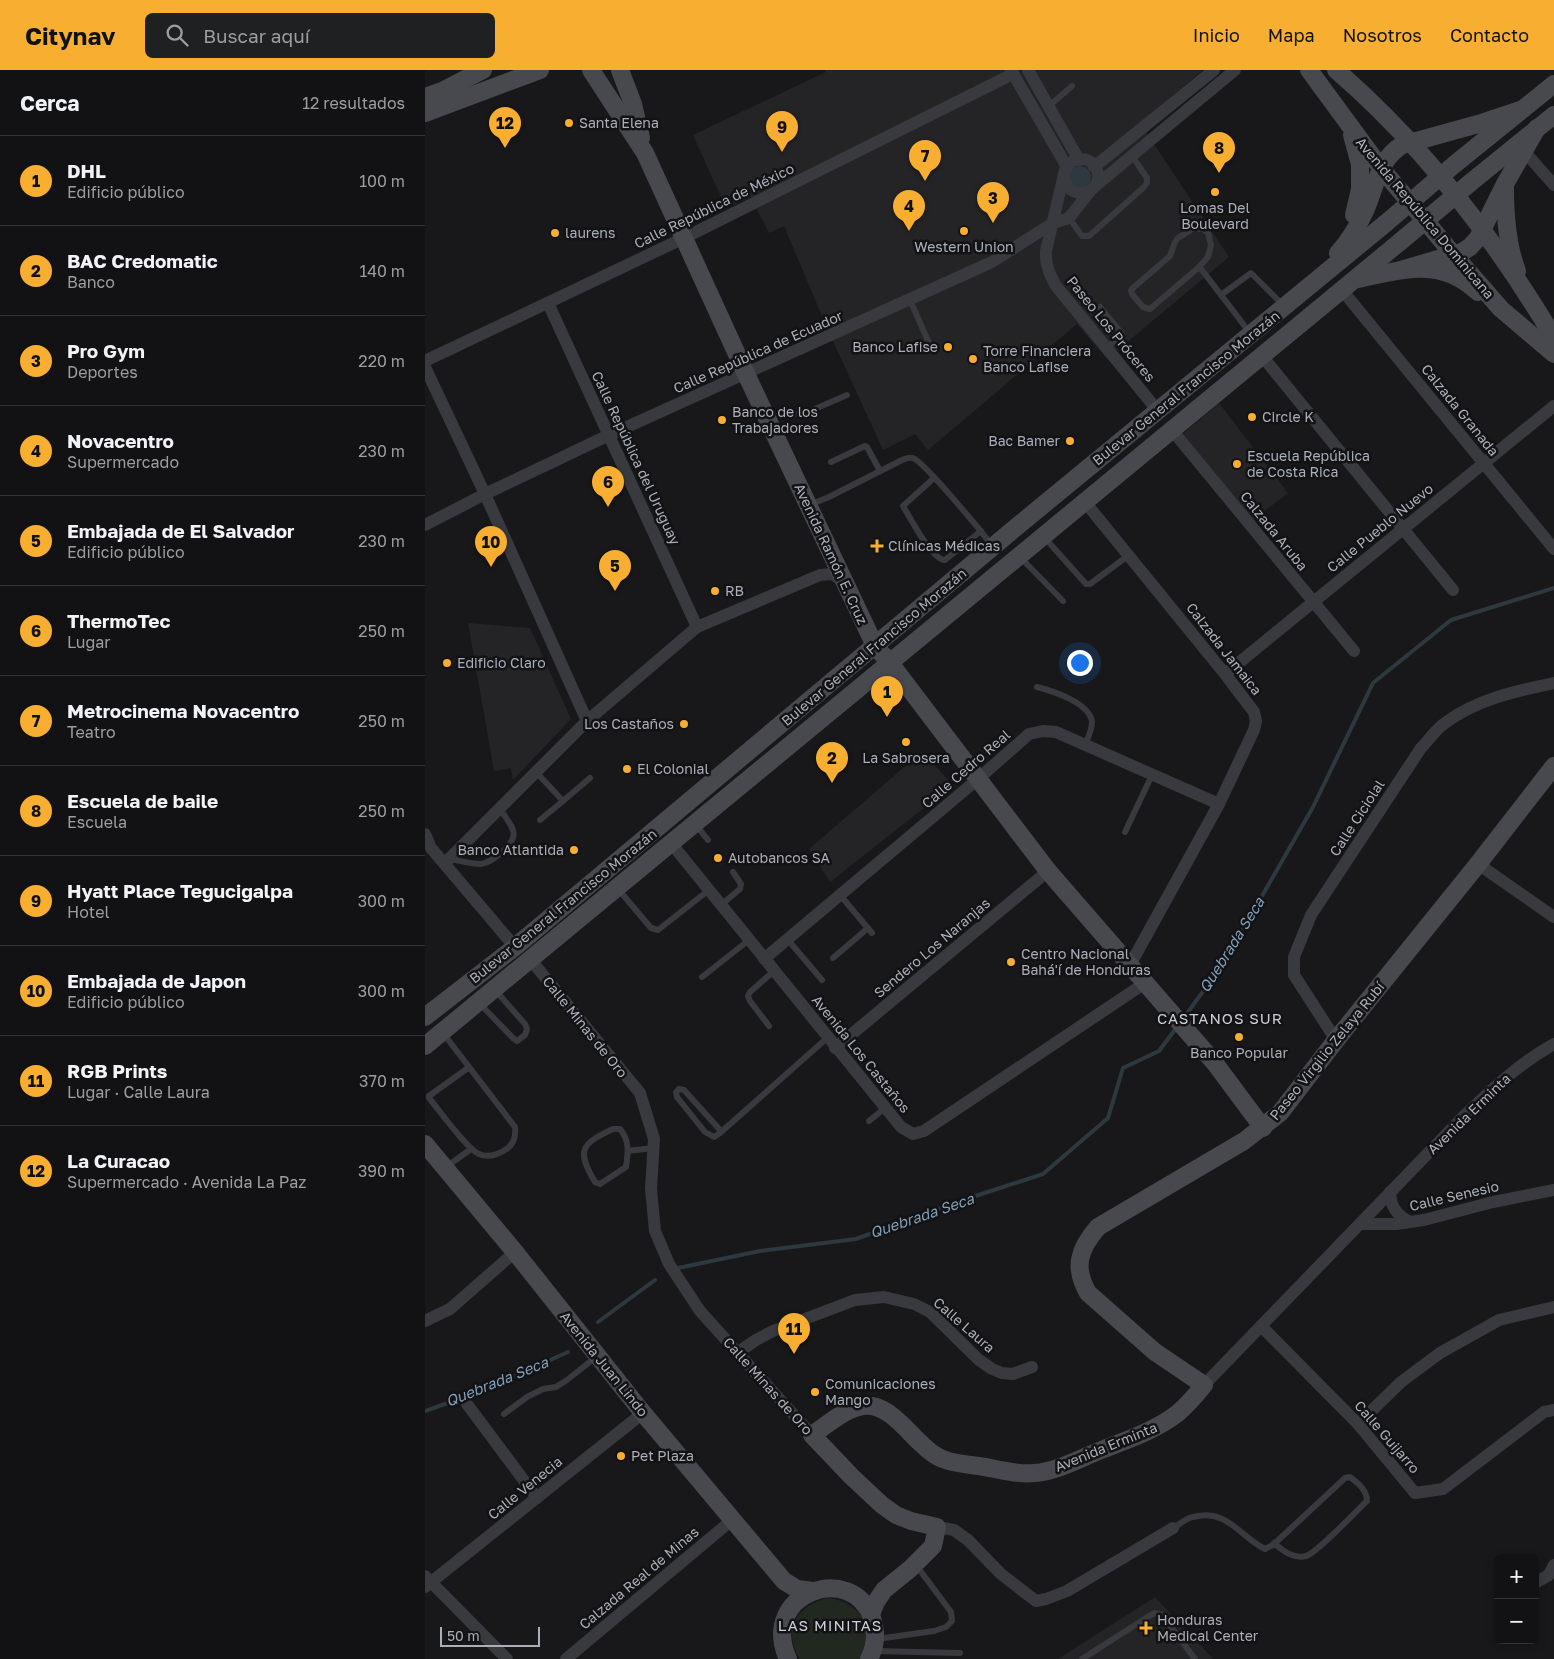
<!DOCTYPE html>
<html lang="es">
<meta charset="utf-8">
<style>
body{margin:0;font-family:"Golos Text",sans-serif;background:#1f2022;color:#f1f3f6}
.controls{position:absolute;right:15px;bottom:15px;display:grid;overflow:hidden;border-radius:8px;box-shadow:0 2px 8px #0003}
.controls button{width:45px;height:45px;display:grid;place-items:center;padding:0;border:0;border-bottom:1px solid #313234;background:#121214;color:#f1f3f6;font:25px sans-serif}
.scale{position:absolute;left:15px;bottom:12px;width:100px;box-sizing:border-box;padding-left:5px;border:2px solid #aaafba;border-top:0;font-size:14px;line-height:18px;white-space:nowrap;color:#aaafba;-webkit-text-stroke:4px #131315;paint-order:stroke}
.you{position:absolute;left:654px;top:592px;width:18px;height:18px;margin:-12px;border:4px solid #fff;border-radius:50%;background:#1a73e8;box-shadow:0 0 0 8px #1a73e833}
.badge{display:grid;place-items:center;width:32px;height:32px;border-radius:50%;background:#f8af31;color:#111;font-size:16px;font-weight:700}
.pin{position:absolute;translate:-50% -41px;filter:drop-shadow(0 1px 2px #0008)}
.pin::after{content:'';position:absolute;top:26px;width:18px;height:15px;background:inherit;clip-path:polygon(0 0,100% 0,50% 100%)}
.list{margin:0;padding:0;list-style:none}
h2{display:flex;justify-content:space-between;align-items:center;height:65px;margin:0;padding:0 20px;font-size:21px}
h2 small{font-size:16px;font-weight:400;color:#9c9ea0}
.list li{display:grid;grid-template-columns:32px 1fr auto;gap:15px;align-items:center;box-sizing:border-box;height:90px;padding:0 20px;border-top:1px solid #313234}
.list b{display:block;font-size:19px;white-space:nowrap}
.list p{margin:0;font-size:16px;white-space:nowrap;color:#9c9ea0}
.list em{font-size:16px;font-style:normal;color:#9c9ea0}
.icon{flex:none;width:28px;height:28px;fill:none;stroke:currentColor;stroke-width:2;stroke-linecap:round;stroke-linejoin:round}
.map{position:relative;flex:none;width:1129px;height:1589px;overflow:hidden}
header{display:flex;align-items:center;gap:30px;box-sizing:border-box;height:70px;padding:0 25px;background:#f8af31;color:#111}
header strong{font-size:24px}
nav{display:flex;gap:28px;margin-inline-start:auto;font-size:18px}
.search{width:350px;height:45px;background:#1f2022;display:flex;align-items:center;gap:12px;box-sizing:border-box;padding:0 18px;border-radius:8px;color:#9c9ea0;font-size:19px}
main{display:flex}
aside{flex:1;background:#121214}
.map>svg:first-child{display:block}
.built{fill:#242427}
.green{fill:#202820}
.water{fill:#2d383f}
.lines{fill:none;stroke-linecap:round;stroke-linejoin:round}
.stream{stroke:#2d383f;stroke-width:4}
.lane{stroke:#393a3f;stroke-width:6}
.street{stroke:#393a3f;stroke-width:12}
.secondary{stroke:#47494f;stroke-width:18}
.secondary-bridge{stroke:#47494f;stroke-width:18}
.poi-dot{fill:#f8af31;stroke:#131315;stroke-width:2}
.labels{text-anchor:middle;stroke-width:5;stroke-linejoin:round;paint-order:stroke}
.poi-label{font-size:14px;fill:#aaafba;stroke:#131315;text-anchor:start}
.street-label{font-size:14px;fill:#aaafba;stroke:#131315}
.water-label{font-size:15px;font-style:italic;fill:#809fb6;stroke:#131315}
.neighbourhood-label{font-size:15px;letter-spacing:1px;fill:#cbced6;stroke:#131315}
</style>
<header>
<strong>Citynav</strong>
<div class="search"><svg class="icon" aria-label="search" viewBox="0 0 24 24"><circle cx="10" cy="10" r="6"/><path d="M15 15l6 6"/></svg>Buscar aquí</div>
<nav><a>Inicio</a><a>Mapa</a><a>Nosotros</a><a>Contacto</a></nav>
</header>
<main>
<aside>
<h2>Cerca<small>12 resultados</small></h2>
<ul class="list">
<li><span class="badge">1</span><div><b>DHL</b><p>Edificio público</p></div><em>100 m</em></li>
<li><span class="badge">2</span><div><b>BAC Credomatic</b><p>Banco</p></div><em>140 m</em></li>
<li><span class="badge">3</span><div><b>Pro Gym</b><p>Deportes</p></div><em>220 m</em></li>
<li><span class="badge">4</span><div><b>Novacentro</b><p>Supermercado</p></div><em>230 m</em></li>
<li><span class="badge">5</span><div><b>Embajada de El Salvador</b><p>Edificio público</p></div><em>230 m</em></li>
<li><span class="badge">6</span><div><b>ThermoTec</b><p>Lugar</p></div><em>250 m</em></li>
<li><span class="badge">7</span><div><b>Metrocinema Novacentro</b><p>Teatro</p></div><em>250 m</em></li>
<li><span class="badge">8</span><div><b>Escuela de baile</b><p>Escuela</p></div><em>250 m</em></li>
<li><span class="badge">9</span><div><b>Hyatt Place Tegucigalpa</b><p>Hotel</p></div><em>300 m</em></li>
<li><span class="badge">10</span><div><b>Embajada de Japon</b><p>Edificio público</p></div><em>300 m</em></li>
<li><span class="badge">11</span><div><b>RGB Prints</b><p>Lugar · Calle Laura</p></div><em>370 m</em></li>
<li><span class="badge">12</span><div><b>La Curacao</b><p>Supermercado · Avenida La Paz</p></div><em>390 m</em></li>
</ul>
</aside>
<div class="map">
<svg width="1129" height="1589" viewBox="0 0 1129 1589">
<rect width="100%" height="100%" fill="#18181a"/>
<g class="built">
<path d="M400,0H778L715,53L804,187L682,289L652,254L503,380L490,364L458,380L402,258L359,156L344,163L326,127L301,138L268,65L401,2Z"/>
<path d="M794,333L863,423L828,450L758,364Z"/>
<path d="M43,553L105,558L146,649L88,710L86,698L69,701Z"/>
<path d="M497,682L528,715L405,812L384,779Z"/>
<path d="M730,1527L788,1589H633Z"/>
</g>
<path class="green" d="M404,1528C435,1532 455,1562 434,1589H375C356,1561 373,1533 404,1528Z"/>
<circle class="water" cx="655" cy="107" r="11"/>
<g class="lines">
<g class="stream">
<path d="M758,949L798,894L888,737L948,613L1026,550L1129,518"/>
<path d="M253,1198L335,1181L431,1169L538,1130L618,1104L683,1048L698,998L734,981L752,957"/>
<path d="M173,1252L230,1210"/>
<path d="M0,1341L59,1320L143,1282"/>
</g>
<g class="lane">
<path d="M624,36L647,16"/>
<path d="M644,148L657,166H664L718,118L722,113V108L707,86"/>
<path d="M769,158L778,159L783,163L786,175L783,187L773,198L725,239L718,237L707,224L706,221L708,218L745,186L750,172L753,168Z"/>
<path d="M773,198L777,200L825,263"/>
<path d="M796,225L826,203L859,236"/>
<path d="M485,230L504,273"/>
<path d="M675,237L697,264L682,278"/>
<path d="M344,349L363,341L376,345L422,325"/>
<path d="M406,392L440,376L442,377L455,401"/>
<path d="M509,408L478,436C486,449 506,489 520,490L556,461"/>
<path d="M384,435L404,427L477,390C480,389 484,387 488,388C499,392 558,463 567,476"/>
<path d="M619,467L661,514H665L704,485"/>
<path d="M595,487L638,531"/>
<path d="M612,617C628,621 665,633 667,652C667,660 663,668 660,675"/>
<path d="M111,702L138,731L115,750"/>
<path d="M138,731L165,708"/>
<path d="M270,754L283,770"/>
<path d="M700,762L727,705"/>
<path d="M25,789C35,791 46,794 56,794C64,793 71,787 77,782C97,764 88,759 75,739"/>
<path d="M193,819L226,858L233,860L284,820"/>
<path d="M415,825L447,863"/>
<path d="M296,835L315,819L316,814L308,802"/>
<path d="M363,870L397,910"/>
<path d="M408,888L443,858"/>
<path d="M277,907L324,870"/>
<path d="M55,934L88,968L92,971L100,965L102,959L100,954L70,920"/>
<path d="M344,956L325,931L323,926L325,922L349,901"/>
<path d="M18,963L90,1057C91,1067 89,1075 80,1080C72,1085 63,1088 54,1084C41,1078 15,1041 4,1028V1026L43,998"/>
<path d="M444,1051L460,1038"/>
<path d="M188,1059H195C205,1070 203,1084 201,1097L175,1114L170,1112C151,1080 156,1074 188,1059Z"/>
<path d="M296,1061L259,1020L254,1019L251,1022L252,1027L280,1062L289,1067L295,1063L402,968"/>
<path d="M203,1081L228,1078"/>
<path d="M21,1097L46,1079"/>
<path d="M79,1344L102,1327L118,1319L131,1317L142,1310L171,1287"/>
<path d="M748,1458C754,1455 761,1448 768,1447C802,1438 814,1466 840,1479L848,1475L920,1408L925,1407C933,1413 942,1420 942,1431C931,1441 892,1483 881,1486C868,1489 858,1481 849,1473"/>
<path d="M452,1569L509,1561L521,1557L527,1551L526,1542L491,1495"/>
<path d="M449,1581L535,1583"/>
<path d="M657,1589L729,1543L737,1545L770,1589"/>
</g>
<g class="street">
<path d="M586,0L642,97"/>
<path d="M603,0L654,90"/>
<path d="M1099,81L1129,115"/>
<circle cx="656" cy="106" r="17"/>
<path d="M669,97L789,0"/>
<path d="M639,104L621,181C620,195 625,205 631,216L733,341"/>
<path d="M668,118L810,0"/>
<path d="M917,220L1129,479"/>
<path d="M123,233L272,557"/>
<path d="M837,286L1028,520"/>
<path d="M0,291L259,168L588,4"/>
<path d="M0,297L60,424L162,651"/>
<path d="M747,360L929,581"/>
<path d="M660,432L800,604L829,642L831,651L829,660L794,734L705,895"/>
<path d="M0,455L60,424L184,365L567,192L628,153L644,148L666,120"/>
<path d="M800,604L1129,336"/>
<path d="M0,764L6,778L90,877"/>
<path d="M246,773L476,1057L488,1064L499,1061L720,913"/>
<path d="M20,793L162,651L272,557L395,505L407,504L419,511"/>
<path d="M1053,794L1129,847"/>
<path d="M105,889L215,1023L229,1069L226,1119L230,1161L244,1194L275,1241L387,1365"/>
<path d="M339,889L553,709L604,664L618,661L631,662L794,734"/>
<path d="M911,970L869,905V887L886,845L996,678C1004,670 1011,659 1020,653C1052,629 1091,621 1129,613"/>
<path d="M410,978L623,801"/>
<path d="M965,1122C966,1138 972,1145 985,1152"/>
<path d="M935,1154H971L999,1150L1068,1132L1129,1120"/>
<path d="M0,1251L25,1239L90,1182"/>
<path d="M836,1256L933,1354L990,1423L1018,1419L1119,1342L1129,1340"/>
<path d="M312,1283L331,1270L348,1261L430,1230L459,1227L489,1234L505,1242L554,1290L567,1299L577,1303L588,1304L607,1297"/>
<path d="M779,1315L1040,1045C1068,1018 1095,993 1129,974"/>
<path d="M42,1334L112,1428"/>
<path d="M933,1354L976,1312L1015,1283L1074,1250L1129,1237"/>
<path d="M512,1457L529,1460L543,1470L576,1504L611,1531L621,1529L642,1521L748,1458"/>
<path d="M0,1506L82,1589"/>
<path d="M1110,1513L1124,1505L1129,1495"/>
<path d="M0,1517L218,1343"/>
<path d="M141,1589L307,1450"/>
</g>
<g class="secondary">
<path d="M166,0L220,83L321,304L450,576L465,593L623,801L789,992L838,1058"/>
<path d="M195,0L208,34L216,68"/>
<path d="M884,0L956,98L1028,184L1076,239L1129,284"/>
<path d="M911,0C999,76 1070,169 1129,268"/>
<path d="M0,27L17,21L58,0"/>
<path d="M0,43L115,0"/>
<path d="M927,65L935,94V119L929,145"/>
<path d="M1030,94L1129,14"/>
<path d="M1045,113L1129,45"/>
<path d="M1080,118C1080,147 1082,175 1092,201"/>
<path d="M913,183C924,171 933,156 940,141C951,116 953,90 977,75L1053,54L1098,39"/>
<path d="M976,200L1037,182L1045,177L1053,168L1080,114L1112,58"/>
<path d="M933,209C960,203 992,194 1019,202C1031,205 1044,214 1053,222"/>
<path d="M0,947L90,877L595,454L961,153"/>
<path d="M0,976L976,171"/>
<path d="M0,1074L90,1182L218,1343L359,1511L372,1519L388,1521"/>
<path d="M446,1544L451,1532L459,1520L485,1499L508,1476L512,1457L486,1451L471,1445L457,1435L426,1406L387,1365C404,1354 425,1333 447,1336C471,1340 490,1373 510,1385C522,1393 539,1394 554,1396C572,1399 592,1405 610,1403C632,1401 654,1389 674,1381C701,1370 730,1361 753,1343C762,1335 771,1325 779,1315L730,1282L663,1223C648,1197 654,1179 673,1157L819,1071L855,1043L911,970L1053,794L1129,696"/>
<path d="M363,1589C333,1523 427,1491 447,1548C452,1563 451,1576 444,1589"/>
</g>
<g class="secondary-bridge">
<path d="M961,153L1030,94"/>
<path d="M976,171L1045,113"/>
</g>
</g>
<g class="poi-dot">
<circle cx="144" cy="53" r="5"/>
<circle cx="790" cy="122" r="5"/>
<circle cx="539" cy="161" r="5"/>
<circle cx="130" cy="163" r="5"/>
<circle cx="523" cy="277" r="5"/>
<circle cx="548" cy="289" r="5"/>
<circle cx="827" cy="347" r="5"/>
<circle cx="297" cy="350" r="5"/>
<circle cx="645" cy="371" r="5"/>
<circle cx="812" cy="394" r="5"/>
<path d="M449.5 468.5h5v5h5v5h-5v5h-5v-5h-5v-5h5z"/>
<circle cx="290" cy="521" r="5"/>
<circle cx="22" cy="593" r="5"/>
<circle cx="259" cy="654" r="5"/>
<circle cx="481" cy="672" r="5"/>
<circle cx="202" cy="699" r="5"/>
<circle cx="149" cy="780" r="5"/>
<circle cx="293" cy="788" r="5"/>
<circle cx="586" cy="892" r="5"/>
<circle cx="814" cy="967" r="5"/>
<circle cx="390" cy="1322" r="5"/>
<circle cx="196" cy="1386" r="5"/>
<path d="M718.5 1550.5h5v5h5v5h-5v5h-5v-5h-5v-5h5z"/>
</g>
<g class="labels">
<g class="poi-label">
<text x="154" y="58">Santa Elena</text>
<text x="790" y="143" text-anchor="middle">Lomas Del<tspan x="790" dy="16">Boulevard</tspan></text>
<text x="140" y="168">laurens</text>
<text x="539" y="182" text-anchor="middle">Western Union</text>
<text x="513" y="282" text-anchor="end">Banco Lafise</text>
<text x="558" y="286">Torre Financiera<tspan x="558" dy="16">Banco Lafise</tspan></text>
<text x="307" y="347">Banco de los<tspan x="307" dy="16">Trabajadores</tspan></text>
<text x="837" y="352">Circle K</text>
<text x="635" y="376" text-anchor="end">Bac Bamer</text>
<text x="822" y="391">Escuela República<tspan x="822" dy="16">de Costa Rica</tspan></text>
<text x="463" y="481">Clínicas Médicas</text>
<text x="300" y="526">RB</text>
<text x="32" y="598">Edificio Claro</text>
<text x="249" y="659" text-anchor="end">Los Castaños</text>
<text x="481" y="693" text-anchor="middle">La Sabrosera</text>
<text x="212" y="704">El Colonial</text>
<text x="139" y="785" text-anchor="end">Banco Atlantida</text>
<text x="303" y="793">Autobancos SA</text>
<text x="596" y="889">Centro Nacional<tspan x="596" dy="16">Bahá'í de Honduras</tspan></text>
<text x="814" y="988" text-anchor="middle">Banco Popular</text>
<text x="400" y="1319">Comunicaciones<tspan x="400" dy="16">Mango</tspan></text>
<text x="206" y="1391">Pet Plaza</text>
<text x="732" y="1555">Honduras<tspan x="732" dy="16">Medical Center</tspan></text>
</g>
<g class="street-label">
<text transform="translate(289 136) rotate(-26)" y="5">Calle República de México</text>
<text transform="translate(1000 148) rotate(50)" y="5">Avenida República Dominicana</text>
<text transform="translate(686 259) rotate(51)" y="5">Paseo Los Próceres</text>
<text transform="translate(333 282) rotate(-24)" y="5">Calle República de Ecuador</text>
<text transform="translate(761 318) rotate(-39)" y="5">Bulevar General Francisco Morazán</text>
<text transform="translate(1035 340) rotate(51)" y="5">Calzada Granada</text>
<text transform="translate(211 388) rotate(65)" y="5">Calle República del Uruguay</text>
<text transform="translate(955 458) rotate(-39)" y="5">Calle Pueblo Nuevo</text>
<text transform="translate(849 461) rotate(51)" y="5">Calzada Aruba</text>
<text transform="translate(406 484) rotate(65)" y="5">Avenida Ramón E. Cruz</text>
<text transform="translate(449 577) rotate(-40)" y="5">Bulevar General Francisco Morazán</text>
<text transform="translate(799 579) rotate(52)" y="5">Calzada Jamaica</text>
<text transform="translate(541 699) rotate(-41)" y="5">Calle Cedro Real</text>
<text transform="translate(932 748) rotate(-57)" y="5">Calle Ciciolal</text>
<text transform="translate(138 836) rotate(-39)" y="5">Bulevar General Francisco Morazán</text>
<text transform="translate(507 878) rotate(-40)" y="5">Sendero Los Naranjas</text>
<text transform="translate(160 957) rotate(51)" y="5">Calle Minas de Oro</text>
<text transform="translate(902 981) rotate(-51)" y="5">Paseo Virgilio Zelaya Rubí</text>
<text transform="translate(436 984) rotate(51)" y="5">Avenida Los Castaños</text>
<text transform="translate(1044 1044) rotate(-44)" y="5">Avenida Erminta</text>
<text transform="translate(1029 1126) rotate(-13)" y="5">Calle Senesio</text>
<text transform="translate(539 1255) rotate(41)" y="5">Calle Laura</text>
<text transform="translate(179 1294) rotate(51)" y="5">Avenida Juan Lindo</text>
<text transform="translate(343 1316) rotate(48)" y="5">Calle Minas de Oro</text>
<text transform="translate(962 1367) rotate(49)" y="5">Calle Guijarro</text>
<text transform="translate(681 1377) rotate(-22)" y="5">Avenida Erminta</text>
<text transform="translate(100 1418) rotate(-39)" y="5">Calle Venecia</text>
<text transform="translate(214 1508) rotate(-40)" y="5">Calzada Real de Minas</text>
</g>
<g class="water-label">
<text transform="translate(807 875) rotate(-58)" y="5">Quebrada Seca</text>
<text transform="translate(497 1146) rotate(-19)" y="5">Quebrada Seca</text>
<text transform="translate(72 1312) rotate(-22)" y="5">Quebrada Seca</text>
</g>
<g class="neighbourhood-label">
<text x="795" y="954">CASTANOS SUR</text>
<text x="405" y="1561">LAS MINITAS</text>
</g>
</g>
</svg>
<div class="controls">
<button>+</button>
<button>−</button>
</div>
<div class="scale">50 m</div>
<div class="you"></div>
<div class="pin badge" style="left:462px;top:647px">1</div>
<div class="pin badge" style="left:407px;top:713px">2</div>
<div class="pin badge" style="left:568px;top:153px">3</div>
<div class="pin badge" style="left:484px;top:161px">4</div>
<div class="pin badge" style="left:190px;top:521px">5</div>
<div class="pin badge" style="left:183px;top:437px">6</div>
<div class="pin badge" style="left:500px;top:111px">7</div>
<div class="pin badge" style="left:794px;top:103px">8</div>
<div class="pin badge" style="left:357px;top:82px">9</div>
<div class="pin badge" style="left:66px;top:497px">10</div>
<div class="pin badge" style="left:369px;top:1284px">11</div>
<div class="pin badge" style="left:80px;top:78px">12</div>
</div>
</main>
